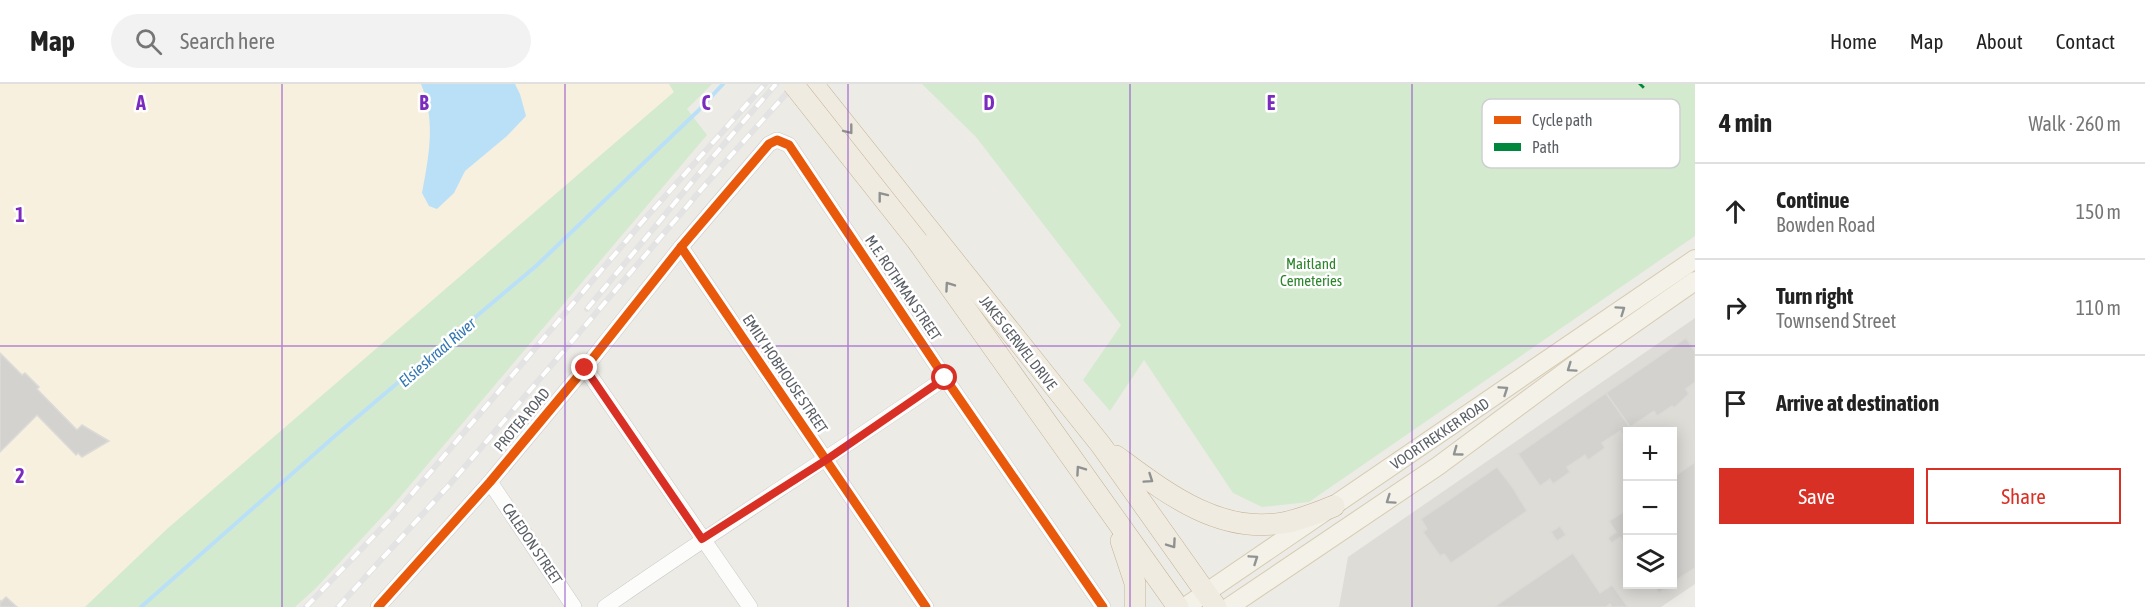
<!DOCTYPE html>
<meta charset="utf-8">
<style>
body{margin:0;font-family:"Asap Condensed",sans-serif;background:#f2f2f2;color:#222}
.controls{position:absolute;right:18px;bottom:18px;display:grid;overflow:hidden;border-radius:0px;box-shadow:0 3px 15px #0003}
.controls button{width:54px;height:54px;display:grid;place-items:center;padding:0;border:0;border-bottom:2px solid #e0e0e0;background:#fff;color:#222;font:30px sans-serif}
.stop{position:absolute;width:18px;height:18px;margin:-14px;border:4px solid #d93025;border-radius:50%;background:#fff}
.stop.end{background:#d93025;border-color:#fff;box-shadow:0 2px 6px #0008}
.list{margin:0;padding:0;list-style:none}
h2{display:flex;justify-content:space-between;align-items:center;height:78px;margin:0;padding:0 24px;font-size:26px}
h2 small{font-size:20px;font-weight:400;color:#767676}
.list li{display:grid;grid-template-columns:39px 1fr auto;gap:18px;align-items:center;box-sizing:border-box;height:96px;padding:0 24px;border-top:2px solid #e0e0e0}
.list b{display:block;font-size:22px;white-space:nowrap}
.list p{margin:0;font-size:20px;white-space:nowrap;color:#767676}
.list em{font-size:20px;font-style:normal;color:#767676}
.actions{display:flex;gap:12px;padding:18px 24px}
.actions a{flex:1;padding:14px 0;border:2px solid #d93025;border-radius:0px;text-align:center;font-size:21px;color:#d93025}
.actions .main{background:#d93025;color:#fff}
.icon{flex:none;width:33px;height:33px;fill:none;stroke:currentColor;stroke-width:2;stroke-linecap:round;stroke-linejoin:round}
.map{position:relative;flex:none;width:1695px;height:523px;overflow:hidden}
header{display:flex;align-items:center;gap:36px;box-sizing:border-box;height:84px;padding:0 30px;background:#fff;border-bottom:2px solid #e0e0e0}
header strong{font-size:28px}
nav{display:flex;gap:33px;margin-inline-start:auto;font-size:21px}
.search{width:420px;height:54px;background:#f2f2f2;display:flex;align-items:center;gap:15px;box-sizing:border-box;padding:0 21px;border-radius:33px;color:#767676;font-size:22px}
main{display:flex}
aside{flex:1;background:#fff}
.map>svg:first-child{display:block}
.commercial{fill:#f7f0df}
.industrial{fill:#dedcd7;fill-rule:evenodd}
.green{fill:#d4eacf}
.water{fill:#bae0f8}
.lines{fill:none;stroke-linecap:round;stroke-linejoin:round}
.stream{stroke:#bae0f8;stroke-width:4}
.building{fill:#d3d2cf;stroke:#dcdad6;stroke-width:1.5}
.minor-casing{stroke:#c9c9c9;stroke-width:16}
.major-casing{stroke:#d7cbb2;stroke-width:20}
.highway-casing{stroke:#c5b393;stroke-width:22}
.minor{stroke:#fcfcfb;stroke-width:15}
.major{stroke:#f3f1e8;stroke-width:18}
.highway{stroke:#f0ebe1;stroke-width:21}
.rail-casing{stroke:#e3e3e3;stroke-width:6}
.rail{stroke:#fff;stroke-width:4;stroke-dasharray:11;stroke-linecap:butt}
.highway-bridge-casing{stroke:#c5b393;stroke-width:22;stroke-linecap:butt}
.highway-bridge{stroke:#f0ebe1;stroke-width:21}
.quiet{stroke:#00873e;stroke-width:8;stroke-dasharray:15 8;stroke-linecap:butt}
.cycleway-casing{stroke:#fff;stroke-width:13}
.cycleway{stroke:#e8590c;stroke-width:9}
.oneway{stroke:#8f9191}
.oneway2{stroke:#909394}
.route{stroke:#d93025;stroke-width:8}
.grid{fill:none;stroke:#7b2cbf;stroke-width:1.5;stroke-opacity:0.55}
.labels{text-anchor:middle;stroke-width:5;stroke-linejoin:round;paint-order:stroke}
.park-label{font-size:15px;fill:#2c842c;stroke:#fff}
.street-label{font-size:15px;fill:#5b6066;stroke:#fff}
.water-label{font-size:16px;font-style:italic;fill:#3478b2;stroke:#fff}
.key{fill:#fff;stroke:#cecfd1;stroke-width:1.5}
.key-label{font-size:16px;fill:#5b6066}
.grid-label{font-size:20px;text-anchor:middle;font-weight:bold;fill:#7b2cbf;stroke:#fff;stroke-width:5;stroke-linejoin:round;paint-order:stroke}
</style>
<header>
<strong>Map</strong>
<div class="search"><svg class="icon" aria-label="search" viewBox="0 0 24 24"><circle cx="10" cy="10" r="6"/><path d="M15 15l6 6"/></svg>Search here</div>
<nav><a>Home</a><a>Map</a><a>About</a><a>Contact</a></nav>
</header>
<main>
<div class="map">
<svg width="1695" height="523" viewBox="0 0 1695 523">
<rect width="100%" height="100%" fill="#edebe6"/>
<path class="commercial" d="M0,0H669L674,8L167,445L85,523H0Z"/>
<path class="industrial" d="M1695,234V500L1661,523H1339L1348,473ZM1628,348H1672V500H1628Z"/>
<g class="green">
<path d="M669,0H712L687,25L707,51L394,420L315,505L295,523H85L167,445L674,8Z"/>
<path d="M922,0H1695V152L1309,418L1262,423L1233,409L1144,276L1110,327L1083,296L1121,241L976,53Z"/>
</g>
<path class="water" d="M421,0H515L520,10L526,32L507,52L465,87L454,109L437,125L429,122L422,109C429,71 436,37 421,0Z"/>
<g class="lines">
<path class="stream" d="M141,523L336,351L536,182L698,27L723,0"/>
</g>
<g class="building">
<path d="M1686,254L1695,267V298L1686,305L1689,310L1674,324L1672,322L1657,332L1654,327L1630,343L1606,309Z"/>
<path d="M0,269L22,291L25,289L39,303L37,305L77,346L82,341L109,357L82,373L78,369L76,371L37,331L0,368Z"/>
<path d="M1606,309L1632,346L1623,352L1620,347L1602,359L1605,364L1588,376L1585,371L1567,383L1570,388L1553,400L1550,395L1540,402L1518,370Z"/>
<path d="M1695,378V484L1672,499V394Z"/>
<path d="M1497,383L1513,404L1527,427L1451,479L1444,470L1440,472L1423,448L1427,445L1421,435Z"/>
<path d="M1628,425V464L1620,453L1612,459L1608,454L1616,448L1609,437Z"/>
<path d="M1560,442L1566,451L1557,457L1551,448Z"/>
<path d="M1573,469L1600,509L1612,501L1628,523H1612L1610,520L1606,523H1494Z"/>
<path d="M1653,500H1671L1659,509Z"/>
<path d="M6,513L17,523H0V516L1,518Z"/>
</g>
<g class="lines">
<g class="minor-casing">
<g id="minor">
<path d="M681,163L926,523"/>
<path d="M585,284L750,523"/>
<path d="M490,398L574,523"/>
<path d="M378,523L490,398L585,284L681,163L769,60L777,56L789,61L945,294L1103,523"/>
<path d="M605,523C717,445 832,372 945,294"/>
</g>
</g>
<g class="major-casing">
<g id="major">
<path d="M1185,523L1695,175"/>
<path d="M1229,523L1438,382L1573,282L1695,197"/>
</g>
</g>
<g class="highway-casing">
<g id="highway">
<path d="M813,0L1101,361L1216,523"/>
<path d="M918,158L1178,523"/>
<path d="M1116,372C1165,408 1218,450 1282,439C1300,436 1317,429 1334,422"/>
<path d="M1121,457L1135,499V523"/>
</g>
</g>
<use href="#minor" class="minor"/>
<use href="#major" class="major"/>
<use href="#highway" class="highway"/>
<g class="rail-casing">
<g id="rail">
<path d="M587,225L711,75L776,0"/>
<path d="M306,523L394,431L643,137L765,0"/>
<path d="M338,523L451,399L718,86L795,0"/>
</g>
</g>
<use href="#rail" class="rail"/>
<g class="highway-bridge-casing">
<path id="highway-bridge" d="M793,0L918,158"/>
</g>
<use href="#highway-bridge" class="highway-bridge"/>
<path class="quiet" d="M1640,2L1642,0"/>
<g class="cycleway-casing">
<g id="cycleway">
<path d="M681,163L926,523"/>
<path d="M378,523L490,398L585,284L681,163L769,60L777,56L789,61L945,294L1103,523"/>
</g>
</g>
<use href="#cycleway" class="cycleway"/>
</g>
<defs><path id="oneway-chevron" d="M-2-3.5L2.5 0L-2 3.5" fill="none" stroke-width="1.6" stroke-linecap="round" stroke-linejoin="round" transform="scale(1.5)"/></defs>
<g class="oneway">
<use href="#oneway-chevron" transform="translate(849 46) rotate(52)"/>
<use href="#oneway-chevron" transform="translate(882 112) rotate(-128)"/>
<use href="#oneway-chevron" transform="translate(949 202) rotate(-125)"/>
<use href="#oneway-chevron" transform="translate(1080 386) rotate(-125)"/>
<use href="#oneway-chevron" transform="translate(1149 395) rotate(34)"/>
<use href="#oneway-chevron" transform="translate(1172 460) rotate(55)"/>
</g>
<g class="oneway2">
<use href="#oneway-chevron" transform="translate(1621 226) rotate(-35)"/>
<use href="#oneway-chevron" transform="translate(1571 284) rotate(145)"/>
<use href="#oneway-chevron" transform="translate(1504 306) rotate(-34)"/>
<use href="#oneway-chevron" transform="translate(1457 368) rotate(144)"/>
<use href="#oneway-chevron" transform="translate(1390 416) rotate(145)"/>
<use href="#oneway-chevron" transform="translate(1254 475) rotate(-34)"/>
</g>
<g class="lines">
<path class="route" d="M585,284L702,455L826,376L945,294"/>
</g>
<path class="grid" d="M282,0V523M565,0V523M848,0V523M1130,0V523M1412,0V523M0,262H1695"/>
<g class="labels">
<g class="park-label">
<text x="1311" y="185">Maitland<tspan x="1311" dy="17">Cemeteries</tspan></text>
</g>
<g class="street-label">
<text transform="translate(903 204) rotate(56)" y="5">M.E. ROTHMAN STREET</text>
<text transform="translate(1018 259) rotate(52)" y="5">JAKES GERWEL DRIVE</text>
<text transform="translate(785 290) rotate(56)" y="5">EMILY HOBHOUSE STREET</text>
<text transform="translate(522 336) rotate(-50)" y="5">PROTEA ROAD</text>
<text transform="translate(1440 350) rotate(-34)" y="5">VOORTREKKER ROAD</text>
<text transform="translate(532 460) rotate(56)" y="5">CALEDON STREET</text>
</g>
<g class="water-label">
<text transform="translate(437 268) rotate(-41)" y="6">Elsieskraal River</text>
</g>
</g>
<rect x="1482" y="15" width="198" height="69" rx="9" class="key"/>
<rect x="1494" y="32" width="27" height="8" fill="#e8590c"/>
<rect x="1494" y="59" width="27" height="8" fill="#00873e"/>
<g class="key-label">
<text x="1532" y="42">Cycle path</text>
<text x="1532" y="69">Path</text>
</g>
<g class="grid-label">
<text x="141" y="26">A</text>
<text x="424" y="26">B</text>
<text x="706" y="26">C</text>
<text x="989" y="26">D</text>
<text x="1271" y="26">E</text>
<text x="20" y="138">1</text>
<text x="20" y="399">2</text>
</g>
</svg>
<div class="controls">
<button>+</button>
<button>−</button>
<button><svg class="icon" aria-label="layers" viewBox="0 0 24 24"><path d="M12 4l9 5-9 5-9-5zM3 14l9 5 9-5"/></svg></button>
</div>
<div class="stop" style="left:945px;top:294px"></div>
<div class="stop end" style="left:585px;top:284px"></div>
</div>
<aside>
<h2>4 min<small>Walk · 260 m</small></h2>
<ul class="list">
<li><svg class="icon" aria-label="ahead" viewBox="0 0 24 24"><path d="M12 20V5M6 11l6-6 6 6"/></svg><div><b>Continue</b><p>Bowden Road</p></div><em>150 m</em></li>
<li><svg class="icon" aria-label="right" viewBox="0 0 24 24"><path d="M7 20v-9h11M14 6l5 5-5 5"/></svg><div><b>Turn right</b><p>Townsend Street</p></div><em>110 m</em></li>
<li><svg class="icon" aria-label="arrive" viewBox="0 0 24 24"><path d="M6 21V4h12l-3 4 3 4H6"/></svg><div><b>Arrive at destination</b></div></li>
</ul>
<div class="actions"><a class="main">Save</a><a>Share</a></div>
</aside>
</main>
